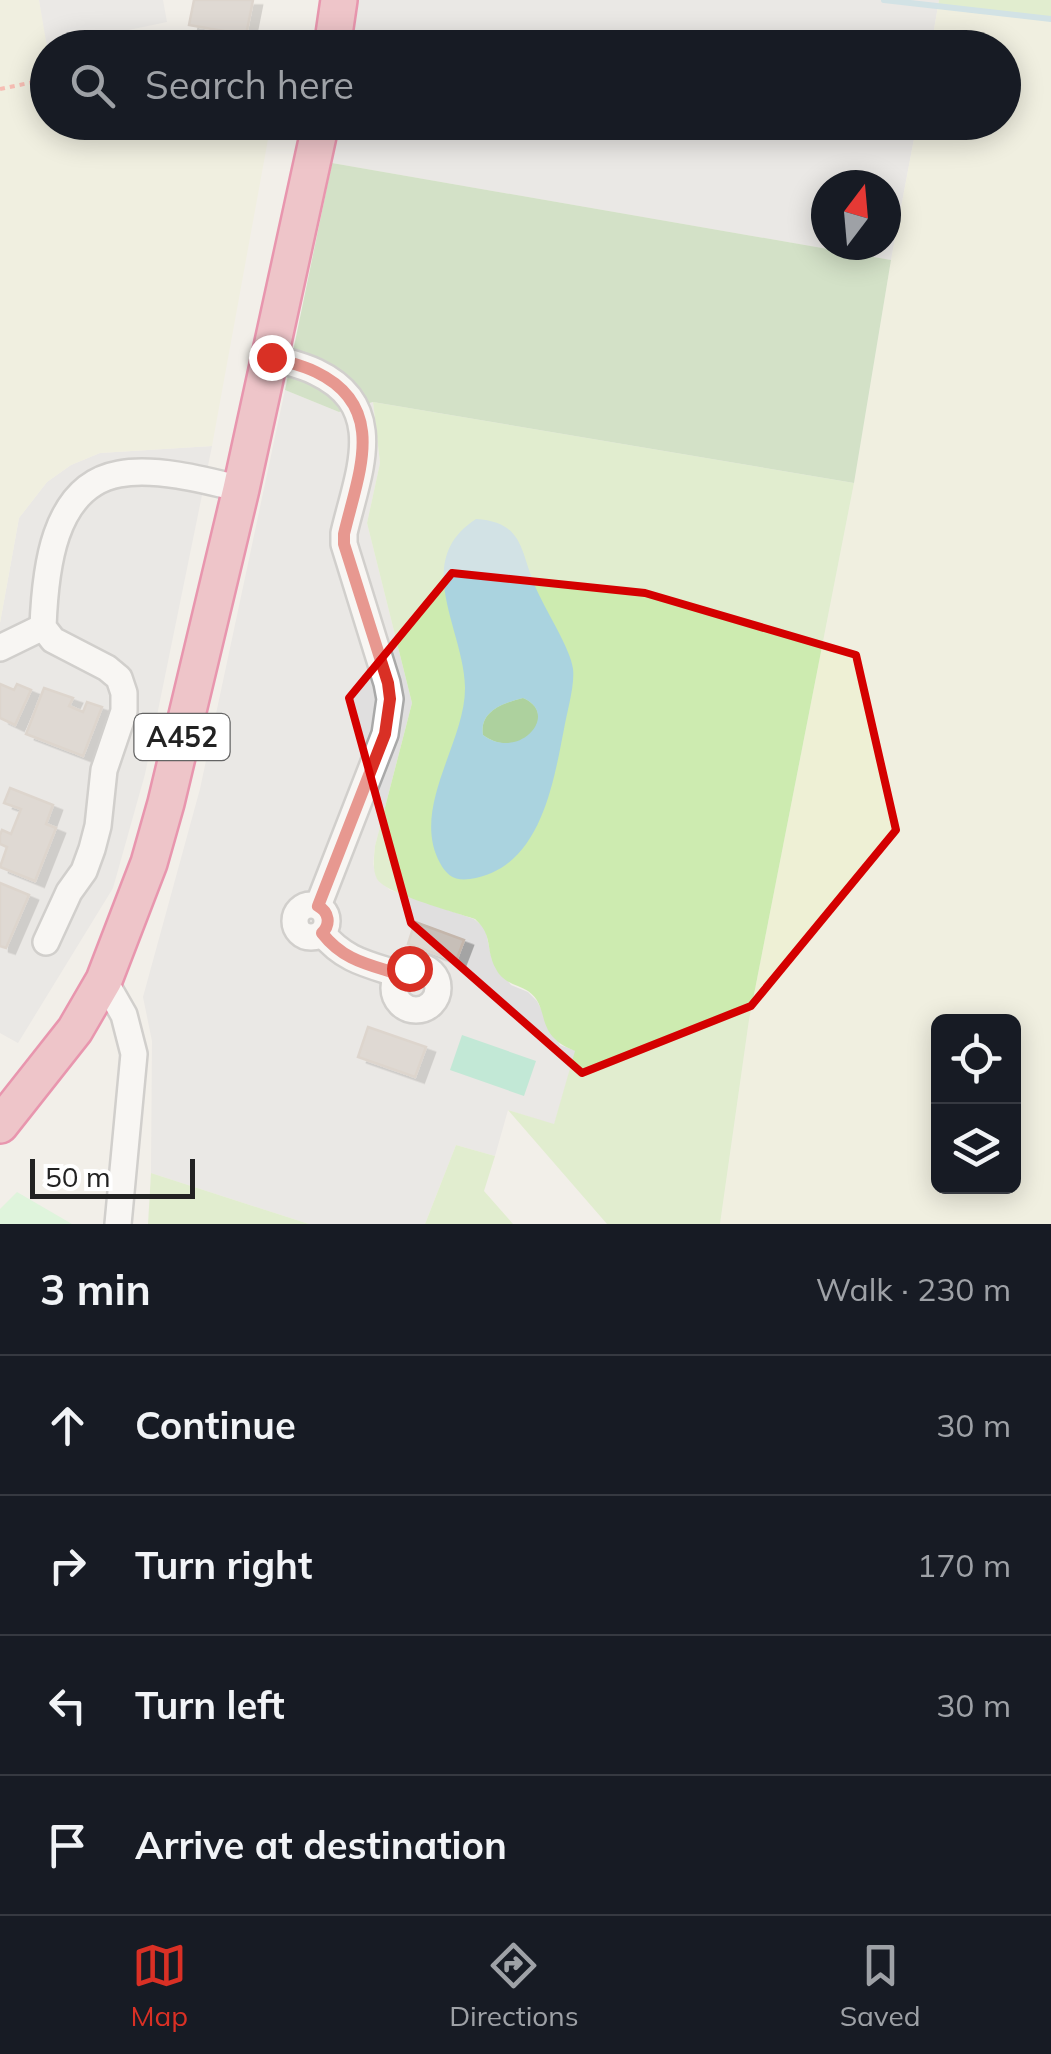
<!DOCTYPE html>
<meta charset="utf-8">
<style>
body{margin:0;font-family:Mulish,sans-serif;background:#20242c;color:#f1f3f6}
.controls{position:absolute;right:30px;bottom:30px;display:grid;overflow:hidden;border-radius:15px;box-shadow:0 5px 25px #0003}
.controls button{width:90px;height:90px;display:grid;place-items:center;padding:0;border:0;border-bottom:2px solid #363941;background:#171b24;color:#f1f3f6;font:50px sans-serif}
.compass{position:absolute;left:811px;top:170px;width:90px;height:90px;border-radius:50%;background:#171b24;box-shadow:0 5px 25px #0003;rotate:16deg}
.scale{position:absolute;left:30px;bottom:25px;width:165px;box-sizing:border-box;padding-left:10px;border:5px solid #222;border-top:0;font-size:28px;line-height:35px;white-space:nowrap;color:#222;-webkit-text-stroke:8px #fff;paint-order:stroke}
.stop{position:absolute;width:30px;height:30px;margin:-22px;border:8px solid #d93025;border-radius:50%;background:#fff}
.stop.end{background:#d93025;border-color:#fff;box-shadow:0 2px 10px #0008}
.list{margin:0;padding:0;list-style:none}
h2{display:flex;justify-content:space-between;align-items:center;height:130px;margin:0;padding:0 40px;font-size:42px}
h2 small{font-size:32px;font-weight:400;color:#9ea1a6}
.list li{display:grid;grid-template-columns:65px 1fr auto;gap:30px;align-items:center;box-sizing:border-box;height:140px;padding:0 40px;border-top:2px solid #363941}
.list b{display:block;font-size:38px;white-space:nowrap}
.list em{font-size:32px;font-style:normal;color:#9ea1a6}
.icon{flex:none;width:55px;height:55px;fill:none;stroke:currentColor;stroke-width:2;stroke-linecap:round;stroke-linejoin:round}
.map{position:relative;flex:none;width:1051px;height:1224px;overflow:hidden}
.search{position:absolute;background:#171b24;box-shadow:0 5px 25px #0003;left:30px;right:30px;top:30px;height:110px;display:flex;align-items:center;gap:25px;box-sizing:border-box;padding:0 35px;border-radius:55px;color:#9ea1a6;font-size:38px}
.sheet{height:690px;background:#171b24}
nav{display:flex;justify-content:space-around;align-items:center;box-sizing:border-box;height:140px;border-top:2px solid #363941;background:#171b24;font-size:28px;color:#9ea1a6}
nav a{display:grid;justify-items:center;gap:5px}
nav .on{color:#d93025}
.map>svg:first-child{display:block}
.residential{fill:#e0dfdf;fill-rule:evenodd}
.farmland{fill:#eef0d5;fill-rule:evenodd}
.grass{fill:#cdebb0}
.forest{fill:#add19e}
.park{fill:#c8facc}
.pitch{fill:#88e0be}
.parking{fill:#e2e2e2}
.water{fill:#aad3df;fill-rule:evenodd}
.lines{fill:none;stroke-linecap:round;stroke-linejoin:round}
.stream{stroke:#aad3df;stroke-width:6}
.building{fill:#c7bfb8;stroke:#c4b6ab;stroke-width:2.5;filter:url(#shadow)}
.minor-casing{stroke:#a9a9a9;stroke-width:30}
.highway-casing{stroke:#dc2a67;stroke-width:40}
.path{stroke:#fa8072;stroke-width:4;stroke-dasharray:5 5;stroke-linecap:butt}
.minor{stroke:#fff;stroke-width:25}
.highway{stroke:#e892a2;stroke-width:35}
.route{stroke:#d93025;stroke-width:12}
.marked{fill:none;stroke:#d40000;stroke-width:8;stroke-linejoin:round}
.labels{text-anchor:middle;stroke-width:8;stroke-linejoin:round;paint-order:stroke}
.shield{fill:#fff;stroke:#646464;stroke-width:2.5}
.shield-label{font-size:28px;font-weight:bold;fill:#222}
</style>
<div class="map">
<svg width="1051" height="1224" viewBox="0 0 1051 1224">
<defs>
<filter id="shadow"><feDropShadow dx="9" dy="5.5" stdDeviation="0" flood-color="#0004"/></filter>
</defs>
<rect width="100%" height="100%" fill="#f2efe9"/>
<g class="residential">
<path d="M359,0H939L931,47L352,48Z"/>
<path d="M339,123H917L891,260L332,163ZM826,185H886V245H826Z"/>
<path d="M285,390L339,412L373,402L380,463L367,523L412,703L375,846L373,864L378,880L390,890L474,919L485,928L492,960L511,985L528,992L537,1001L560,1045L576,1051L554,1125L508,1110L495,1156L456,1145L425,1224H309L151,1173L152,1041L143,997L200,789Z"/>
<path d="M212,446L145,774L113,888L18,1043L0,1033V623L19,518L47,482L71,465L100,453Z"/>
</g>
<g class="farmland">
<path d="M0,0H39L48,48V122L271,123L212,446L100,453L71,465L47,482L19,518L0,623Z"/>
<path d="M938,6L1051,19V1224H720L749,1020L854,483L891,260L917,123L1004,122V48L931,47ZM938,1022H1014V1186H938Z"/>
</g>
<g class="grass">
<path d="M939,0H1051V19L938,6Z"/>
<path d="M373,402L854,483L749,1020L720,1224H607L508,1110L554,1124L575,1051C532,1034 552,1008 528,991C516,984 503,983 496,969C485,950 494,936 475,919C455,912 386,894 377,879C372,869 374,857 375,846L412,703L367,523L380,463Z"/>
<path d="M456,1145L495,1156L484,1191L513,1224H425Z"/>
<path d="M151,1173L309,1224H148Z"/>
</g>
<g class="forest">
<path d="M332,163L891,260L854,483L373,402L339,412L285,390Z"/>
<path d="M523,698C561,714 521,763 483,735C479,711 504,703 523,698Z"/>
</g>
<path class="park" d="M17,1192L72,1224H0V1209Z"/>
<path class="pitch" d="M462,1035L536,1061L524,1096L450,1070Z"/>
<path class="parking" d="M39,0H163L167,22L47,47Z"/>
<path class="water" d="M476,519C524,522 520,551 535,586C544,608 571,649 573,669C575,685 567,712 564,729C553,785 540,869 470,879C455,881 447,876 440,863C410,808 466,742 465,687C464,629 411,561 476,519ZM523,698C561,714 519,762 483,735C479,711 504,703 523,698Z"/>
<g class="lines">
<path class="stream" d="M884,0L1051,19"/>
</g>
<g class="building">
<path d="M194,0H253L246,35L189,25Z"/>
<path d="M0,684L14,690L17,684L31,690L15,725L0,718Z"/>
<path d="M44,688L73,698L69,706L83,712L87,702L102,707L83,756L26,734Z"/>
<path d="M10,788L53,805L46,824L56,828L35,881L0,867L7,847L0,844V835L2,830L11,834L21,809L4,803Z"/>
<path d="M0,883L29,895L6,948L0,946Z"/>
<path d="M415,922L464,940L456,961L408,944Z"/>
<path d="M368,1027L426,1047L415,1077L358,1057Z"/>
</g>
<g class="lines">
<g class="minor-casing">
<g id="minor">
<path d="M271,357C286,362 302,365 316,372C389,407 358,473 344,533V544L387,683L390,699L385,734L318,906"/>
<path d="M0,648L43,627"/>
<circle cx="311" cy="921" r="16"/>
<path d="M322,933C344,960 367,964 398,974"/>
<path d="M46,942L69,892L84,871L92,849L98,826L104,770L124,711V693L119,678L107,668L53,640L43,627C45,573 52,486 119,474C155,467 205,480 241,489"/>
<circle cx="416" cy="988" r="22"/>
<path d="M104,980L124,1015L134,1054L118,1224"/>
</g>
</g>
<g class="highway-casing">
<g id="highway">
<path d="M332,48L339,0"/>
<path d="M0,1125L75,1030L104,980L149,863L166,803L241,489L321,122"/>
</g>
</g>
<path class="path" d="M0,89L48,79"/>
<use href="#minor" class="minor"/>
<use href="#highway" class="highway"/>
</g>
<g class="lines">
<path class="route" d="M271,357C286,362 302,365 316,372C389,407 358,474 344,534V544L388,683L390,699L385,734L318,906C329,912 331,924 322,933C343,960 367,964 398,974L409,968"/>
</g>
<path d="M0 0H1051V1224H0ZM452,573L645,593L856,655L896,830L751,1006L582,1073L411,923L349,698Z" fill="#f2efe9" fill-opacity=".55" fill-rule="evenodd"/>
<path class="marked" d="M452,573L645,593L856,655L896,830L751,1006L582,1073L411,923L349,698Z"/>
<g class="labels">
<rect class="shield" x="134.5" y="714" width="95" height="46" rx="8"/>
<g class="shield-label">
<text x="182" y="747">A452</text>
</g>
</g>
</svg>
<div class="controls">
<button><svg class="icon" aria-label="locate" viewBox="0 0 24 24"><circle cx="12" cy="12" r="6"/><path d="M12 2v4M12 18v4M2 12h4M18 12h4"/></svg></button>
<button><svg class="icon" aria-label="layers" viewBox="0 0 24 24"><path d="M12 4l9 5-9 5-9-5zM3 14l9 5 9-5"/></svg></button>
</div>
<svg class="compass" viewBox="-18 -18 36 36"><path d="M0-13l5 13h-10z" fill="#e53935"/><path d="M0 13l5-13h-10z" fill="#9ea1a6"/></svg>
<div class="scale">50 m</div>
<div class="stop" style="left:409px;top:968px"></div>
<div class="stop end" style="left:271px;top:357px"></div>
<div class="search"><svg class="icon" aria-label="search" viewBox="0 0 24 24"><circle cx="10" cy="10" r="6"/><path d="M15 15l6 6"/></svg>Search here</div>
</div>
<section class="sheet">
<h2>3 min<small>Walk · 230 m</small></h2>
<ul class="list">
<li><svg class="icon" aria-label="ahead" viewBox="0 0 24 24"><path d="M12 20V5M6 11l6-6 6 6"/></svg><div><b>Continue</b></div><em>30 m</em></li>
<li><svg class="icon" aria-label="right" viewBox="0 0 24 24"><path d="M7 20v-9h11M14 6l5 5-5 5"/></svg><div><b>Turn right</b></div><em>170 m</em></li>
<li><svg class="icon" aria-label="left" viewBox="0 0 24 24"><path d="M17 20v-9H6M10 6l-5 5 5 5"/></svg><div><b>Turn left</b></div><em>30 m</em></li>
<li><svg class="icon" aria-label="arrive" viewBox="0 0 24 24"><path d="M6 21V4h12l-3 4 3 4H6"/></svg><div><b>Arrive at destination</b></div></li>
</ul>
</section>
<nav>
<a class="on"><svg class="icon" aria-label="map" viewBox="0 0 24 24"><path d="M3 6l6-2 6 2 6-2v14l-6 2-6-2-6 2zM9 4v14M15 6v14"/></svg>Map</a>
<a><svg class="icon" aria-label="directions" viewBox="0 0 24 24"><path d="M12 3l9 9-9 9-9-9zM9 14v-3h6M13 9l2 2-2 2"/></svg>Directions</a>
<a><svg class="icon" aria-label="saved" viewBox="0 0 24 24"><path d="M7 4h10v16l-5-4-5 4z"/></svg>Saved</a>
</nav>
